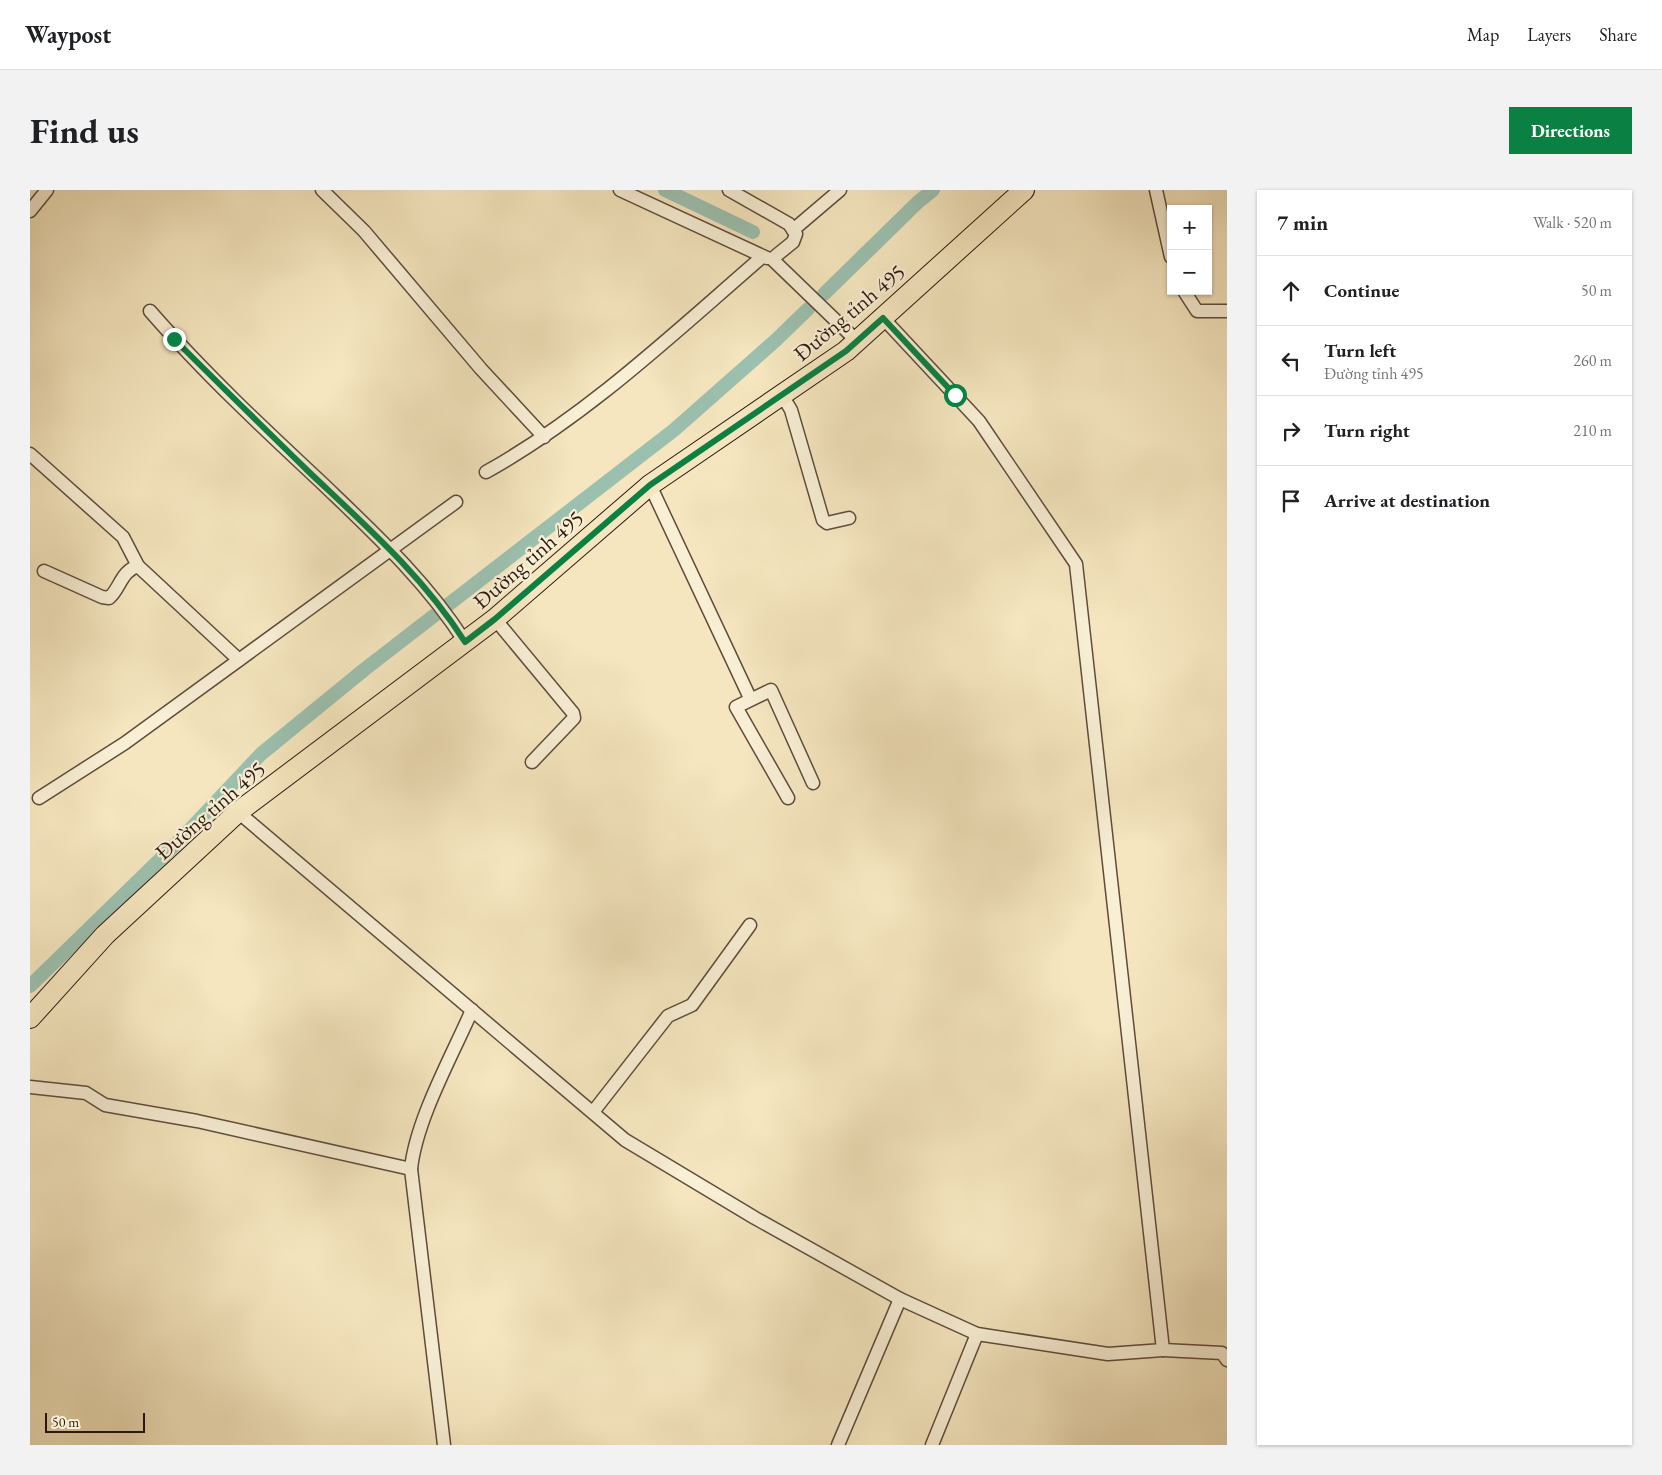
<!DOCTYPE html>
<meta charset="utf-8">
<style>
body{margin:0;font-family:"EB Garamond",serif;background:#f2f2f2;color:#202124}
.controls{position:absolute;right:15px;top:15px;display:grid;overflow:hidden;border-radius:0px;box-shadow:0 1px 4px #0004}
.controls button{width:45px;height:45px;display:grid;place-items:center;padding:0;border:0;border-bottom:1px solid #e0e0e0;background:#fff;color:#202124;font:25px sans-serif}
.scale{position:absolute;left:15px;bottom:12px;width:100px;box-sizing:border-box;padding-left:5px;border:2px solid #2d1810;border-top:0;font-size:14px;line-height:18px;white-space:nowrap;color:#2d1810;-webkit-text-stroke:4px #f8efd5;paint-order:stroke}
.stop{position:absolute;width:15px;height:15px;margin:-11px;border:4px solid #0b8043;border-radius:50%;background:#fff}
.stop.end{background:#0b8043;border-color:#fff;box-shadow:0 1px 5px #0008}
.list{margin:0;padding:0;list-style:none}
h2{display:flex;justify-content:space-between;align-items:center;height:65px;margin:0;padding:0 20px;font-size:21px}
h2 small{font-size:16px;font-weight:400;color:#757577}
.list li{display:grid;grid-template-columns:32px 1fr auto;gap:15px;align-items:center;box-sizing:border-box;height:70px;padding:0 20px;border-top:1px solid #e0e0e0}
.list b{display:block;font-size:19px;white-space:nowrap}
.list p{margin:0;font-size:16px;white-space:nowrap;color:#757577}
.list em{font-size:16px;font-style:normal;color:#757577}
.icon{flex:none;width:28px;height:28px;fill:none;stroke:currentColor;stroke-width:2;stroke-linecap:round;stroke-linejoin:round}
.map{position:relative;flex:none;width:1197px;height:1255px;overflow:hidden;border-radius:0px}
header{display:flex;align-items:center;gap:30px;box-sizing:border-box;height:70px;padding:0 25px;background:#fff;border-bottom:1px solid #e0e0e0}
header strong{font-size:24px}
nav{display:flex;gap:28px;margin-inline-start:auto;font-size:18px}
.intro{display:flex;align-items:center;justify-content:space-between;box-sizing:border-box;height:120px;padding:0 30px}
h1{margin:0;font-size:35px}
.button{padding:12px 22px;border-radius:0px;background:#0b8043;color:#fff;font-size:18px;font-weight:700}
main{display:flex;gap:30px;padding:0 30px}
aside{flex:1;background:#fff;border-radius:0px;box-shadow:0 1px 4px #0004}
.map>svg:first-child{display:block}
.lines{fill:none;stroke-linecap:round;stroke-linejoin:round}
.canal{stroke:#9cc0af;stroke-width:14}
.street-casing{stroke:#5f4c3c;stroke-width:15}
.primary-casing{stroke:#2d1810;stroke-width:22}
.street{stroke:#f8efd5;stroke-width:12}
.primary{stroke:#f5e6bf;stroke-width:20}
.route{stroke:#0b8043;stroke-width:6}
.labels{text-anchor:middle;stroke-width:4.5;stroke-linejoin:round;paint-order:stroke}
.street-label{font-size:22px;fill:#2d1810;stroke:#f8efd5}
</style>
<header>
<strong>Waypost</strong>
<nav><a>Map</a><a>Layers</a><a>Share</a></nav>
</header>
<div class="intro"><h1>Find us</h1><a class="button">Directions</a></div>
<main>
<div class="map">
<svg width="1197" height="1255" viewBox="0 0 1197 1255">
<rect width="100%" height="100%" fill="#f5e6bf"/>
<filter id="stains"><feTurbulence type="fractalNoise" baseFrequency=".004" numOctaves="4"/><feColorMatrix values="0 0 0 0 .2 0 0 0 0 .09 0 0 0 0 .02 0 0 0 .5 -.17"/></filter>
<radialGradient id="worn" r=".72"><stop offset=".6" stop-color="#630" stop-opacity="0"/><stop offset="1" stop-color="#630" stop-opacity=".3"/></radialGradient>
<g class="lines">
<g class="canal">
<path d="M635,0L723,42"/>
<path d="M794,104L888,12L903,0"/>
<path d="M0,796L152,648L231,564L335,479L644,240L746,150L778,119"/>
</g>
<g class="street-casing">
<g id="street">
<path d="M292,0L334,41L451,179L514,247"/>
<path d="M590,0L737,68"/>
<path d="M699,0L759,34L766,44L763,52L742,69L827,151"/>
<path d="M1126,0L1141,67"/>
<path d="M0,21L17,0"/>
<path d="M763,40L810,0"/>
<path d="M1154,101L1167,121H1197"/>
<path d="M120,121C174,183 234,239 294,295C345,344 397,392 435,452"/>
<path d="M752,205L761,220L793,330L797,333L819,328"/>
<path d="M0,264L93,347L108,376L209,470"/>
<path d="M456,282C558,225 644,143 732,67"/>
<path d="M620,295L720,508"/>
<path d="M14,381L72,407L79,408C90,399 91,381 108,376"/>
<path d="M465,429L543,523L544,528L502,572"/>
<path d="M9,608L95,553L426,312"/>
<path d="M758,608L706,517L741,500L783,593"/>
<path d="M208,622L595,950L725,1028L870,1109L947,1144L1078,1164L1133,1160L1046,374L949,231L853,128"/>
<path d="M0,897L56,903L75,915L167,931L381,979"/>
<path d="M563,922L638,826L662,815L720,735"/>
<path d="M1133,1160L1192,1163L1197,1170"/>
<path d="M414,1255L381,979C386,930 422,866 442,820"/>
<path d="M808,1255L870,1109"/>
<path d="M902,1255L947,1144"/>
</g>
</g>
<g class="primary-casing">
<path id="primary" d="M0,828L75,745L208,622L465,429L620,295L816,161L994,0"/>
</g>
<use href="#street" class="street"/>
<use href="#primary" class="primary"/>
</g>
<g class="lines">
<path class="route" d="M144,149C189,194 234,238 279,282C335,335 393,386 435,452L465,429L620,295L816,161L853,128L925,205"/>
</g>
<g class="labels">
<g class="street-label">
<text transform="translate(819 122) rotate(-40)" y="8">Đường tỉnh 495</text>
<text transform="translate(498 369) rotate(-41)" y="8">Đường tỉnh 495</text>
<text transform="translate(180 620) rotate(-41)" y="8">Đường tỉnh 495</text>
</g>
</g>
<rect width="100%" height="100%" filter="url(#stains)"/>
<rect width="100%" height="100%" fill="url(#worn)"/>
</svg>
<div class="controls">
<button>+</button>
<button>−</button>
</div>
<div class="scale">50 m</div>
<div class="stop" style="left:925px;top:205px"></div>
<div class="stop end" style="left:144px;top:149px"></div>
</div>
<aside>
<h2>7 min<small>Walk · 520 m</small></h2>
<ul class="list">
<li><svg class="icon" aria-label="ahead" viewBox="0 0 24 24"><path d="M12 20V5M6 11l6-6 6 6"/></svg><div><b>Continue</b></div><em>50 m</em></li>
<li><svg class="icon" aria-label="left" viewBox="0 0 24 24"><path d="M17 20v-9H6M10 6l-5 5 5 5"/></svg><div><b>Turn left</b><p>Đường tỉnh 495</p></div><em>260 m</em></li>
<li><svg class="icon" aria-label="right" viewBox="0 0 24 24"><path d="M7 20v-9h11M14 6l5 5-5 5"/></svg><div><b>Turn right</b></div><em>210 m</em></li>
<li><svg class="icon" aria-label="arrive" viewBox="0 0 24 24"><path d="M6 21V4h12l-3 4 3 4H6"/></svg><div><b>Arrive at destination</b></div></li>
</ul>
</aside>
</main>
